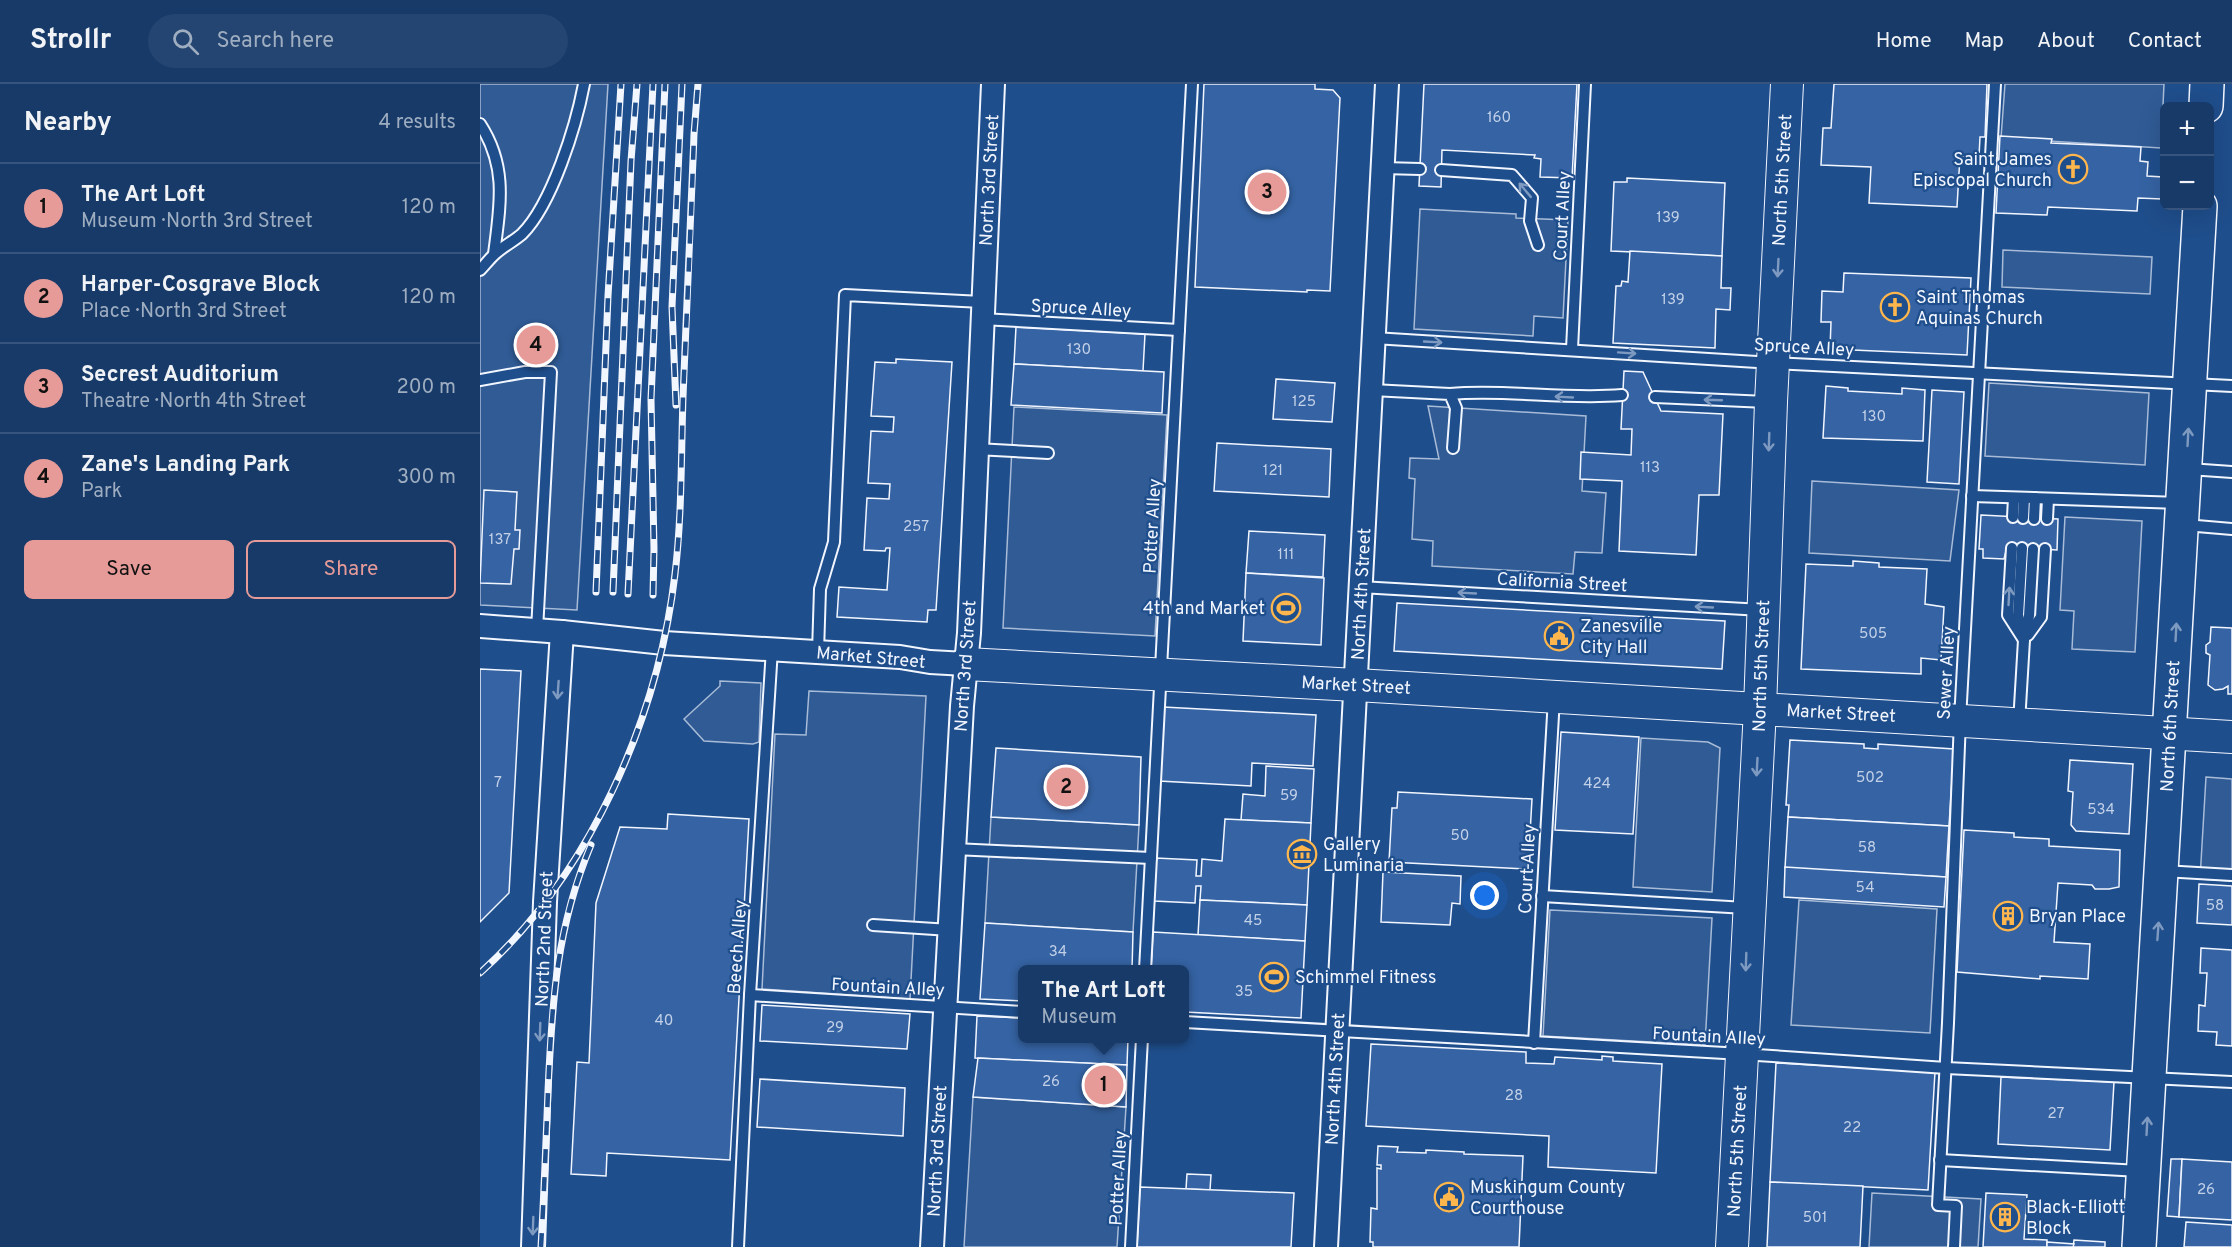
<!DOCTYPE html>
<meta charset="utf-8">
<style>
body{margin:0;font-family:Overpass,sans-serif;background:#244571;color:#f1f3f6}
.controls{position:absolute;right:18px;top:18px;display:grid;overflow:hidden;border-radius:9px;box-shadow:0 6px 24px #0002}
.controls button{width:54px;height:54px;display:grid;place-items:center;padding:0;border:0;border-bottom:2px solid #36547d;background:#173a69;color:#f1f3f6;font:30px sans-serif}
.you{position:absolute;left:1005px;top:812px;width:21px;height:21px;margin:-15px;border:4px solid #fff;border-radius:50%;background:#1a73e8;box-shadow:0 0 0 9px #1a73e833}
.badge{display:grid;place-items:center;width:39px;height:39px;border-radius:50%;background:#e69b98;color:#111;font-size:20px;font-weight:700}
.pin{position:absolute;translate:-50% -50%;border:3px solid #fff;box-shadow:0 2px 6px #0006}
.popup{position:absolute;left:538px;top:881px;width:171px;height:78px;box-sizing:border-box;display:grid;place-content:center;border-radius:9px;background:#173a69;filter:drop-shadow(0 2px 4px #0005);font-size:20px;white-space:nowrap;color:#9eadc0}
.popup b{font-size:22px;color:#f1f3f6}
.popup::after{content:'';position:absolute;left:50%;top:100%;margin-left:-12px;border:12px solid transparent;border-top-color:#173a69}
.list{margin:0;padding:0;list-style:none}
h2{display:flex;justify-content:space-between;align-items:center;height:78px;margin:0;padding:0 24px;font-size:26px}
h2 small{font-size:20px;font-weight:400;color:#9eadc0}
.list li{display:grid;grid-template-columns:39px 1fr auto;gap:18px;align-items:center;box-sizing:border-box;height:90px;padding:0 24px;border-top:2px solid #36547d}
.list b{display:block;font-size:22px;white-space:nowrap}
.list p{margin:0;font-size:20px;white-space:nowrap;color:#9eadc0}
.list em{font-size:20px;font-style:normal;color:#9eadc0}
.actions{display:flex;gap:12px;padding:18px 24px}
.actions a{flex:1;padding:14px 0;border:2px solid #e69b98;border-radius:9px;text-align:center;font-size:21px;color:#e69b98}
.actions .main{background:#e69b98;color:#111}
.icon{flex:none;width:33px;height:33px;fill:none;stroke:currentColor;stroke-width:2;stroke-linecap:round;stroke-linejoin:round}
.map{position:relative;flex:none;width:1752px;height:1163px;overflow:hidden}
header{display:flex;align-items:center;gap:36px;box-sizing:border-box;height:84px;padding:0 30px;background:#173a69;border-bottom:2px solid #36547d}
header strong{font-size:28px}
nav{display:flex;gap:33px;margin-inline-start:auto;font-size:21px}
.search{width:420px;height:54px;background:#244571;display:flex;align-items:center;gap:15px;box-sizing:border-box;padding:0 21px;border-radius:33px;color:#9eadc0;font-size:22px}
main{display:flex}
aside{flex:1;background:#173a69}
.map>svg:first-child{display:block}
.built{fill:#305b95;stroke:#a8bbd7;stroke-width:1.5}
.building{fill:#3563a3;stroke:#f2f6ff;stroke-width:1.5}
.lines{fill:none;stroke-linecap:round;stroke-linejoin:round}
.lane-casing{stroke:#f2f6ff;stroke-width:14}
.street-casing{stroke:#f2f6ff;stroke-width:26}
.secondary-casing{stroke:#f2f6ff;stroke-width:34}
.primary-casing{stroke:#f2f6ff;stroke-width:36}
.lane{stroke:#1f4e8c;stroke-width:10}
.street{stroke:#1f4e8c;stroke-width:22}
.secondary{stroke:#1f4e8c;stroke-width:32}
.primary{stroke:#1f4e8c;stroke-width:33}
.rail-casing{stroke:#f2f6ff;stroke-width:7}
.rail{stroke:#1f4e8c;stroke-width:4.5;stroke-dasharray:14;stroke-linecap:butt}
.oneway{stroke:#7e9ac0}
.labels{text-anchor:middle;stroke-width:4.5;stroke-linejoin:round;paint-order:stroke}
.number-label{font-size:15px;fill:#c3d1e8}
.poi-label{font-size:18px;fill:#f2f6ff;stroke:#1f4e8c;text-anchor:start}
.street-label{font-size:18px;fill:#f2f6ff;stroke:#1f4e8c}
</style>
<header>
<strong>Strollr</strong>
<div class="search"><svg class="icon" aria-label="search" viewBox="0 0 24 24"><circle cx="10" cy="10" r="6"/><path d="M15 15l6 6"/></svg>Search here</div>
<nav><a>Home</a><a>Map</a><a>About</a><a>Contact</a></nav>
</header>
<main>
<aside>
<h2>Nearby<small>4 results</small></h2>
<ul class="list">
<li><span class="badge">1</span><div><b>The Art Loft</b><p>Museum · North 3rd Street</p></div><em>120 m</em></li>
<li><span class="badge">2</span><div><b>Harper-Cosgrave Block</b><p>Place · North 3rd Street</p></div><em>120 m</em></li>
<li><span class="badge">3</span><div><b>Secrest Auditorium</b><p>Theatre · North 4th Street</p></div><em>200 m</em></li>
<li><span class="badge">4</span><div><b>Zane's Landing Park</b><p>Park</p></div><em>300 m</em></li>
</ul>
<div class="actions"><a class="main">Save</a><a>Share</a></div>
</aside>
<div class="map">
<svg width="1752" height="1163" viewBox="0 0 1752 1163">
<rect width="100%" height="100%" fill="#1f4e8c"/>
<g class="built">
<path d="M0,0H128L97,526L0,521Z"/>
<path d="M1525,0H1684L1681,64L1521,54Z"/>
<path d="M940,125L1036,130V134L1088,136L1083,234L1054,232L1053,252L934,245Z"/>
<path d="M1523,166L1672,173L1670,210L1522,203Z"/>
<path d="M1509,299L1669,309L1665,381L1505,372Z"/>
<path d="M948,322L1106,332L1102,407L1126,409L1122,469L1095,468L1093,490L952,482L953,457L932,455L935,395L929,394L930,374L959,375Z"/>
<path d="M534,323L687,331L675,552L523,544Z"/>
<path d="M1332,397L1479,406L1470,477L1329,469Z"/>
<path d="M1585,433L1662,437L1655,568L1592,565L1594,527L1580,526Z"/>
<path d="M240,597L281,599L279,658L273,660L224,657L204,635L240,602Z"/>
<path d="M329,607L446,612L430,915L282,905L295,650L326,651Z"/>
<path d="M1161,654L1228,658L1240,664L1232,808L1153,803Z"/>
<path d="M1726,693L1752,695V797L1720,795Z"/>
<path d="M511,733L659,741L653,848L505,839Z"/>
<path d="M1319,816L1457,825L1450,949L1311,941Z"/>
<path d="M1070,826L1232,834L1225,961L1063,952Z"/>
<path d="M493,1013L646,1023L637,1163H484Z"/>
<path d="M1392,1109L1501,1115L1498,1163H1389Z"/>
</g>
<g class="building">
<path d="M724,0H835V5L853,6L860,14L850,207L827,206V208L715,203Z"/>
<path d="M944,0H1097L1092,94L1060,93L1061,75L1054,74L1055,71L962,66L961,103L939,102Z"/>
<path d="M1354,0H1507L1505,53H1500L1499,73L1480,72L1477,123L1389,119L1391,83L1341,81L1343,44H1351Z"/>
<path d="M1520,52L1572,55L1571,59L1661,63L1660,77L1668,78L1667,92L1683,93L1682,115L1658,114L1657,127L1568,123L1567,131L1516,129Z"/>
<path d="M1147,94L1245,99L1242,172L1131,167L1134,98H1147Z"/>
<path d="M1150,167L1242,172L1241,204H1251L1250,226L1236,225L1235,264L1133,259L1136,202H1141L1142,197L1148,198Z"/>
<path d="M1364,189L1491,194L1487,271L1350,265L1351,238H1341L1342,207L1363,208Z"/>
<path d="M536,243L665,250L663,287L534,280Z"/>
<path d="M416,275L472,278L456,526H448L447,538L357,533L359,503L407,506L410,464H406L405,467L384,466L387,414L409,415L410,400L388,399L391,347L413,348L414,333L391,332L395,278L416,279Z"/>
<path d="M534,280L684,288L682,329L531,321Z"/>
<path d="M1144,287L1163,288L1181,327L1243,330L1239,411H1219L1216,471L1139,467L1142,397L1100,395L1101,368L1151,371L1152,345H1141Z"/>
<path d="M796,295L855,299L852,338L793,335Z"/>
<path d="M1346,302L1368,304V307L1422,310V304L1445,306L1443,357L1343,354Z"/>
<path d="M1452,306L1484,308L1479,400L1447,398Z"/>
<path d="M737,359L851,365L849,413L734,407Z"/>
<path d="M4,406L37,408L35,446H40L39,465H34L31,500L0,499Z"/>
<path d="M1501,431L1578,435L1577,466L1527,463L1524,475L1503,474V465H1499Z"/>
<path d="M769,447L845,451L843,493L766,489Z"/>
<path d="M1373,477L1399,479V483L1447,485L1445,520L1464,523L1461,576L1441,574V590L1321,585L1326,480L1373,482Z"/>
<path d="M766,489L844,494L841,561L763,557Z"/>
<path d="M917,519L1245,537L1242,585L914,567Z"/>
<path d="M1731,543L1752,544V610H1748V602L1743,605L1735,606L1728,601L1730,571L1726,569V561L1730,558Z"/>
<path d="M0,585L41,587L29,809L0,838Z"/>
<path d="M683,623L836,631L833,682L772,679L771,702L679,697Z"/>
<path d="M1081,648L1159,653L1153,750L1075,746Z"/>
<path d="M1310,656L1384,660V664L1398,665V660L1474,665L1469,742L1308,733L1309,721H1306Z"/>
<path d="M516,664L661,673L659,741L511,733Z"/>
<path d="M1590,676L1653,680L1649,750L1596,747L1591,741L1593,708L1588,707Z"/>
<path d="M786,682L834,685L831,739L761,736L763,710L785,712Z"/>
<path d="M918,708L1052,715L1048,785L909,778L912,724H917Z"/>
<path d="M188,730L269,735L250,1076L127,1069L126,1092L91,1090L97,978L109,979L116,819L140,743L187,745Z"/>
<path d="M1308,733L1469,742L1466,793L1305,784Z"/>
<path d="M745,735L831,739L827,821L720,816L721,802H716L715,819L674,817L676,774L717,776L716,792H721L722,775L742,777Z"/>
<path d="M1484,746L1534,749V753L1569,755V762L1640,766L1639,803L1629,805H1615L1612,801L1578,799L1574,858L1610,860L1608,895L1560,892V895L1477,888Z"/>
<path d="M1305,783L1466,793L1464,823L1304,813Z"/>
<path d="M903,788L981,792L980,820L972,819L970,841L901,838Z"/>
<path d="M1719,800L1752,802V841L1717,839Z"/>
<path d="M720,816L827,821L825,857L718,851Z"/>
<path d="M505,839L653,848L652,886H543V917L500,915Z"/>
<path d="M673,848L825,857L821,934L705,928V886H671Z"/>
<path d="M1721,864L1752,866V962L1736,961L1737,948L1718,947L1719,921L1725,922L1727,889H1720Z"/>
<path d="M282,921L430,930L427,965L280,957Z"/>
<path d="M497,932L543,934V954H648L647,981L495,974Z"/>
<path d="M891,960L1046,968V979L1074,980L1075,973L1122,976V972L1133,973V977L1182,980L1176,1089L1068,1083L1069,1052L886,1042Z"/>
<path d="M498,974L647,981L646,1023L493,1013Z"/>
<path d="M1296,979L1455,988L1448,1106L1290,1098Z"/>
<path d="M1521,993L1634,998L1630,1066L1518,1060Z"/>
<path d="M280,995L425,1004L423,1052L277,1043Z"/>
<path d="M898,1062L918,1063L917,1068L946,1069V1066L984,1068V1070L1043,1072L1039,1163H893V1158H890L891,1124L897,1125V1084L901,1085V1081H897Z"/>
<path d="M1691,1075H1702L1699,1133L1687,1132Z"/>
<path d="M1702,1075L1752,1078V1136L1699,1133Z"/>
<path d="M707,1090L731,1091L730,1106L706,1105Z"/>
<path d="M1290,1098L1383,1102L1380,1163H1287Z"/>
<path d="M660,1103L814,1109L811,1163H657Z"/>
<path d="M1506,1109L1547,1111L1544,1155L1567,1156V1163H1503Z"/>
<path d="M1706,1138L1752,1141V1163H1704Z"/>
<path d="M1594,1156L1625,1158V1163H1593Z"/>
<path d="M1567,1158L1594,1160L1593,1163H1567Z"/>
</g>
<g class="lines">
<g class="lane-casing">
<g id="lane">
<path d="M0,40C28,83 20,122 14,170"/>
<path d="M903,84L940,85"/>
<path d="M961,86L1032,91L1052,114L1050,137L1058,161"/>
<path d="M0,186C5,181 10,174 16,169C24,162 34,157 42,150C72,120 96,42 104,0"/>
<path d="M502,235L699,246"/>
<path d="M894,254L1293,279L1752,302"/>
<path d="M1092,265L1105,0"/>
<path d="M0,296L45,288H71L57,546"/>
<path d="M892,306L970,310L976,324L973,364"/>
<path d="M970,310C1027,305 1085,316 1142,311"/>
<path d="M1175,313L1287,318"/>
<path d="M496,365L568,369"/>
<path d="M1709,385L1752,388"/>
<path d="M1492,412L1700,419"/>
<path d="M1533,433L1534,414"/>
<path d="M1543,434L1544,414"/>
<path d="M1554,435L1555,414"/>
<path d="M1567,435L1568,415"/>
<path d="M1705,441L1752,445"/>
<path d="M1532,464L1528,531L1544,556"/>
<path d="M880,503L1282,526"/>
<path d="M1542,547L1538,531L1542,464"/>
<path d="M1548,551L1561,533L1565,465"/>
<path d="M338,568L340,505L354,458L365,211L502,218"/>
<path d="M1539,639L1544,556L1549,532L1553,465"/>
<path d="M474,765L671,774"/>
<path d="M1683,787L1752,791"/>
<path d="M1062,812L1266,824"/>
<path d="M393,841L470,846"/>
<path d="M665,886L712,0"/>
<path d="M270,911L543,928"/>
<path d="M705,938L1262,970L1466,984L1752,998"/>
<path d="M1054,959L1074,614"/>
<path d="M1460,1076L1660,1087"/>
<path d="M258,1163L270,911L292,565"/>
<path d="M651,1163L662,954"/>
<path d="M1474,1163L1476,1122L1458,1121L1468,939L1480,636L1515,0"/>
</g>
</g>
<g class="street-casing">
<g id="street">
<path d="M0,542L82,548L184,559L420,573L450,578L486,580"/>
<path d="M53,1163L65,818L82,548"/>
<path d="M452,1163L482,622L489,549L513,0"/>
<path d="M846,1163L907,0"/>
</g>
</g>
<g class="secondary-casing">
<g id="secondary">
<path d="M486,580L876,601L1752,653"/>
<path d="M1252,1163L1280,625L1291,318L1307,0"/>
</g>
</g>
<g class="primary-casing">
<g id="primary">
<path d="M1726,22L1727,0"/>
<path d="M1659,1163L1720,122"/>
</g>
</g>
<use href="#lane" class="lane"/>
<use href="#street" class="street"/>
<use href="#secondary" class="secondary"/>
<use href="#primary" class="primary"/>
<g class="rail-casing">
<g id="rail">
<path d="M196,321L192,223L202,0"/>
<path d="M116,508L128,212L141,0"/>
<path d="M133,508L151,77L157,0"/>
<path d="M148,510L173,0"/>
<path d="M173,511L174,465L171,315L185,0"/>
<path d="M0,889C110,790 178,635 195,490C202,432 201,372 203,313C207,226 211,138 214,50L218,0"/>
<path d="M61,1163C64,1111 66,1059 68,1007C72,919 76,844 111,761"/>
</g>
</g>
<use href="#rail" class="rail"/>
</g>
<defs><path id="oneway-shaft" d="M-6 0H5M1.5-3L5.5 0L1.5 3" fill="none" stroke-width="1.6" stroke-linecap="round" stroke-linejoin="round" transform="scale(1.5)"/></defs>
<g class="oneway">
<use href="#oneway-shaft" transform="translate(1045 106) rotate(-130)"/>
<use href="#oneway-shaft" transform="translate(1298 184) rotate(93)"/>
<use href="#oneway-shaft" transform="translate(953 258) rotate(3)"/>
<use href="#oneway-shaft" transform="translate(1147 269) rotate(4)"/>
<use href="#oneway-shaft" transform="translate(1084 313) rotate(-177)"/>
<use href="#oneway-shaft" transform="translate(1233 316) rotate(-178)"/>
<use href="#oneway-shaft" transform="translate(1708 353) rotate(-87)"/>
<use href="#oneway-shaft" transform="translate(1289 358) rotate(92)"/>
<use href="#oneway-shaft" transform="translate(987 509) rotate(-177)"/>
<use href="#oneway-shaft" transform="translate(1529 512) rotate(-87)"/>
<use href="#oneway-shaft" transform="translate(1224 523) rotate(-177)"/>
<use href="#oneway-shaft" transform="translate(1696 548) rotate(-87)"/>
<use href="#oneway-shaft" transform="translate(78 606) rotate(94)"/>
<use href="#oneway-shaft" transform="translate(1277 683) rotate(93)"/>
<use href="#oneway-shaft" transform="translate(1678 847) rotate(-86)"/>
<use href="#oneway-shaft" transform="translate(1266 878) rotate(92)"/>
<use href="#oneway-shaft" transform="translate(60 948) rotate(92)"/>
<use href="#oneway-shaft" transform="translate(1667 1042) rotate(-87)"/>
<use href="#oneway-shaft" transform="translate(53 1142) rotate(92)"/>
</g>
<defs>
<g id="church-ring" transform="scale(1.5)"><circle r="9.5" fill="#1f4e8c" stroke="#ffb74d" stroke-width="1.5"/><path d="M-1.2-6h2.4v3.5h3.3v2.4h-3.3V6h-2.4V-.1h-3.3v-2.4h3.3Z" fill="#ffb74d"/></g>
<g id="stadium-ring" transform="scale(1.5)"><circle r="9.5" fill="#1f4e8c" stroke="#ffb74d" stroke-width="1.5"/><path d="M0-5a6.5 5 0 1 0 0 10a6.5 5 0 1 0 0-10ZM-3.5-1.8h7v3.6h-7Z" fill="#ffb74d"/></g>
<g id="civic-ring" transform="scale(1.5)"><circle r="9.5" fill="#1f4e8c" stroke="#ffb74d" stroke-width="1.5"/><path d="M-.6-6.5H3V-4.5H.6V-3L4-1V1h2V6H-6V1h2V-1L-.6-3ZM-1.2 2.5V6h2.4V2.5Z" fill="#ffb74d"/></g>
<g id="museum-ring" transform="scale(1.5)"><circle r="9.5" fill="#1f4e8c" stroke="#ffb74d" stroke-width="1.5"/><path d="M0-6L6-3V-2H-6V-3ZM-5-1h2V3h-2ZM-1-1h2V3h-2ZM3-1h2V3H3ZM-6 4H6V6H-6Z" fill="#ffb74d"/></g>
<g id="building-ring" transform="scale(1.5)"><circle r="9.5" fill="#1f4e8c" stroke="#ffb74d" stroke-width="1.5"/><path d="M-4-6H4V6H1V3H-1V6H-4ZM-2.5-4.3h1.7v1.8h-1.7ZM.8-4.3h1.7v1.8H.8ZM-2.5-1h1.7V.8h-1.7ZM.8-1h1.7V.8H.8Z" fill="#ffb74d"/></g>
</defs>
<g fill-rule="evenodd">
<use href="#church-ring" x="1593" y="85"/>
<use href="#church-ring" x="1415" y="223"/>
<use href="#stadium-ring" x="806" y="524"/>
<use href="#civic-ring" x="1079" y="552"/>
<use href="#museum-ring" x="822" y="770"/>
<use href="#building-ring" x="1528" y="832"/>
<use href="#stadium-ring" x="794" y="893"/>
<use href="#civic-ring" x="969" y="1113"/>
<use href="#building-ring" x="1525" y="1133"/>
</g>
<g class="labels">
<g class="number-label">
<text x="1019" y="38">160</text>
<text x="1188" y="138">139</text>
<text x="1193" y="220">139</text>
<text x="599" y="270">130</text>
<text x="824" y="322">125</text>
<text x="1394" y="337">130</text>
<text x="1170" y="388">113</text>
<text x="793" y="391">121</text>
<text x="436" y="447">257</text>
<text x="20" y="460">137</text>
<text x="806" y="475">111</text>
<text x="1393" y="554">505</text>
<text x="1390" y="698">502</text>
<text x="18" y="703">7</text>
<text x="1117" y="704">424</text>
<text x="809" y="716">59</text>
<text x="1621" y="730">534</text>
<text x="980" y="756">50</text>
<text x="1387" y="768">58</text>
<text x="1385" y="808">54</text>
<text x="1735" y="826">58</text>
<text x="773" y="841">45</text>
<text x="578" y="872">34</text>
<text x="764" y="912">35</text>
<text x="184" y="941">40</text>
<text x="355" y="948">29</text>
<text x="571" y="1002">26</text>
<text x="1034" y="1016">28</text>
<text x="1576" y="1034">27</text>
<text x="1372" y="1048">22</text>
<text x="1726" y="1110">26</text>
<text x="1335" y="1138">501</text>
</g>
<g class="poi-label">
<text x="1572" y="81" text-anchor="end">Saint James<tspan x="1572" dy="21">Episcopal Church</tspan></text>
<text x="1436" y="219">Saint Thomas<tspan x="1436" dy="21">Aquinas Church</tspan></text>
<text x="785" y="530" text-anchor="end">4th and Market</text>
<text x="1100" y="548">Zanesville<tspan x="1100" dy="21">City Hall</tspan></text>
<text x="843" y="766">Gallery<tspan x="843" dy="21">Luminaria</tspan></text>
<text x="1549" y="838">Bryan Place</text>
<text x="815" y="899">Schimmel Fitness</text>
<text x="990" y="1109">Muskingum County<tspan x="990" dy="21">Courthouse</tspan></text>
<text x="1546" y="1129">Black-Elliott<tspan x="1546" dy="21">Block</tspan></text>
</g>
<g class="street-label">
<text transform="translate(509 96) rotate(-87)" y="6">North 3rd Street</text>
<text transform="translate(1302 96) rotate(-87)" y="6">North 5th Street</text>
<text transform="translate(1082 132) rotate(-87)" y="6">Court Alley</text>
<text transform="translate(601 224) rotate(3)" y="6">Spruce Alley</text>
<text transform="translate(1324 263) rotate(3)" y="6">Spruce Alley</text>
<text transform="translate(672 442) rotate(-87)" y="6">Potter Alley</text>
<text transform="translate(1082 498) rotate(3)" y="6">California Street</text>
<text transform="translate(881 510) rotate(-87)" y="6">North 4th Street</text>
<text transform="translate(391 573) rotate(5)" y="6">Market Street</text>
<text transform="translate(485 582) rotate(-86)" y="6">North 3rd Street</text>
<text transform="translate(1281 582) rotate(-88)" y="6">North 5th Street</text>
<text transform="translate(1466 589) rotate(-87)" y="6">Sewer Alley</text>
<text transform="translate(876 601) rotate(3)" y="6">Market Street</text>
<text transform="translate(1361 629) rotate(3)" y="6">Market Street</text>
<text transform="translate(1690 642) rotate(-87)" y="6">North 6th Street</text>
<text transform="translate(1047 785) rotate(-87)" y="6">Court Alley</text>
<text transform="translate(64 855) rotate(-88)" y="6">North 2nd Street</text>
<text transform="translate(257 863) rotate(-86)" y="6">Beech Alley</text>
<text transform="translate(408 903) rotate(3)" y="6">Fountain Alley</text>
<text transform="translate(1229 952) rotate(3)" y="6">Fountain Alley</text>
<text transform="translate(855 995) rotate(-87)" y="6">North 4th Street</text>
<text transform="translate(457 1067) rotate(-87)" y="6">North 3rd Street</text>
<text transform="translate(1257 1067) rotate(-87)" y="6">North 5th Street</text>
<text transform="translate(638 1094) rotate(-87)" y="6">Potter Alley</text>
</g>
</g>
</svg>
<div class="controls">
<button>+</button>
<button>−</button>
</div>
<div class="you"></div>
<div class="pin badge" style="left:624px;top:1001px">1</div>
<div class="popup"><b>The Art Loft</b>Museum</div>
<div class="pin badge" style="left:586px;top:703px">2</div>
<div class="pin badge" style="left:787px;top:108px">3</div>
<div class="pin badge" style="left:56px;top:261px">4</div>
</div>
</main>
